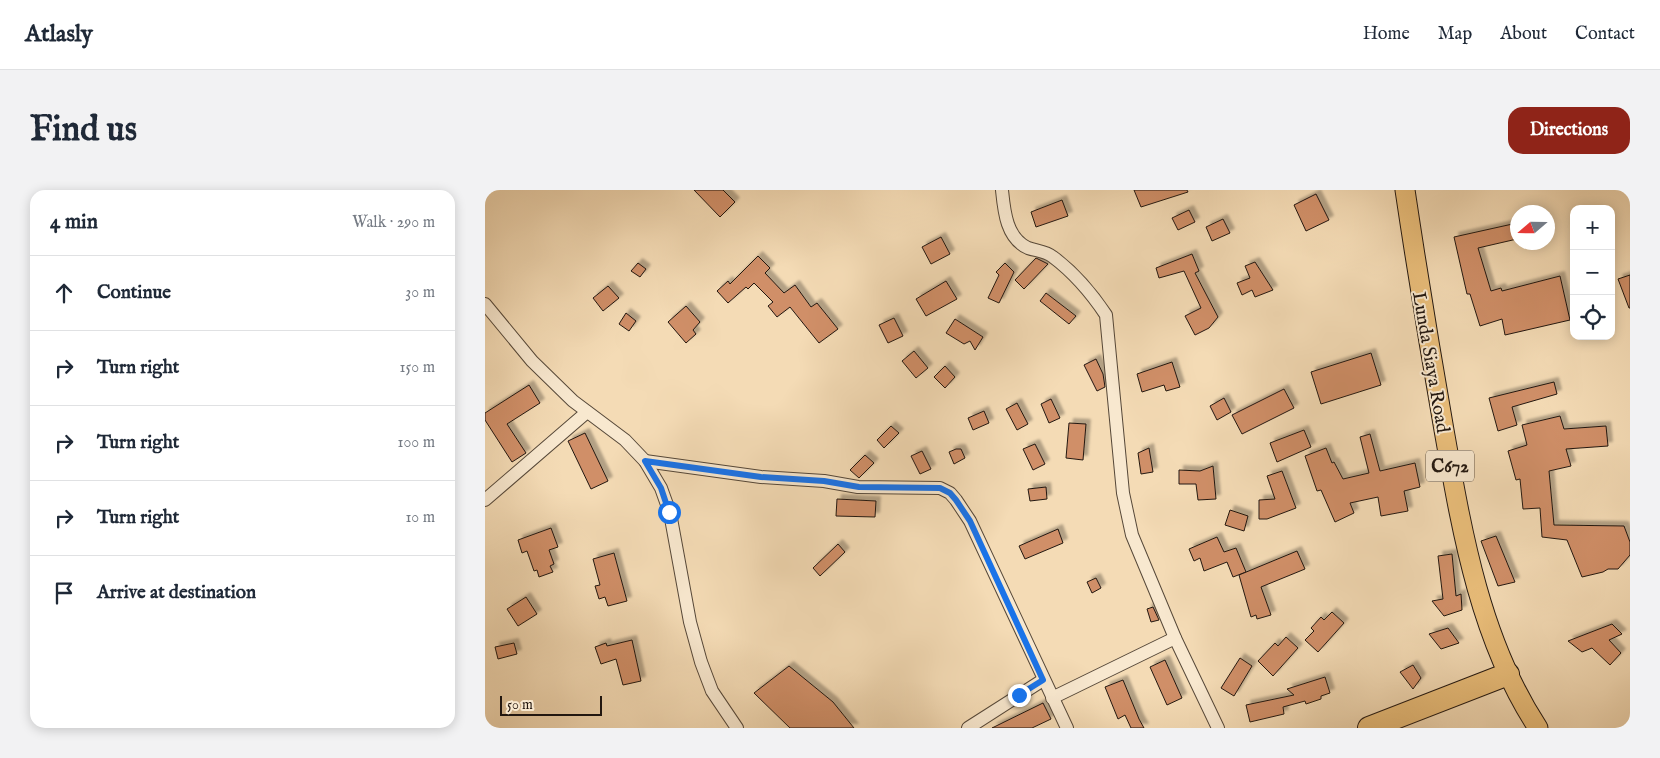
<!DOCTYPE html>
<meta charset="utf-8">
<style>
body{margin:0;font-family:"IM FELL English",serif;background:#f2f2f3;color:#1f2937}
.controls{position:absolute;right:15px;top:15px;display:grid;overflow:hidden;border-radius:10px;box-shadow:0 2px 12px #0003}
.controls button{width:45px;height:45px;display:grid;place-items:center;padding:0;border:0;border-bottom:1px solid #e0e1e3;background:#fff;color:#1f2937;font:25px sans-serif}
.compass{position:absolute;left:1025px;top:15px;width:45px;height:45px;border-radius:50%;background:#fff;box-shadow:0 2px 12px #0003;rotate:250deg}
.scale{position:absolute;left:15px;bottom:12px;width:102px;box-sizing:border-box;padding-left:5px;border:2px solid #221710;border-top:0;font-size:14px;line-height:18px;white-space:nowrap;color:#221710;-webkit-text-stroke:4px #f8e8cf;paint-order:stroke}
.stop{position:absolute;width:15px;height:15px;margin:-11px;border:4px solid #1a73e8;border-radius:50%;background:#fff}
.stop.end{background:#1a73e8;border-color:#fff;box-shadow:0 1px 5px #0008}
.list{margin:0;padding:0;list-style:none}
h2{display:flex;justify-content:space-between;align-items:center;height:65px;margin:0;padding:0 20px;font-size:21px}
h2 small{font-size:16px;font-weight:400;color:#747a83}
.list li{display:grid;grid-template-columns:32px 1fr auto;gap:15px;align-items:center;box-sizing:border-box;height:75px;padding:0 20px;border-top:1px solid #e0e1e3}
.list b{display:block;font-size:19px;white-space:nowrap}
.list em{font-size:16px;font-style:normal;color:#747a83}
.icon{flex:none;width:28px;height:28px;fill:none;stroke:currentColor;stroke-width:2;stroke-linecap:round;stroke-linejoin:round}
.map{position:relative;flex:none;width:1145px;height:538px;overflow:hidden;border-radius:15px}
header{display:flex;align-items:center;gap:30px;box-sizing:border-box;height:70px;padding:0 25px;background:#fff;border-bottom:1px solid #e0e1e3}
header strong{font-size:24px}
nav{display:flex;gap:28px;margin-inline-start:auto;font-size:18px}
.intro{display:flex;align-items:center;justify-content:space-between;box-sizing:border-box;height:120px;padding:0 30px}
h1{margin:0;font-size:35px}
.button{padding:12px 22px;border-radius:15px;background:#8f2418;color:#fff;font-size:18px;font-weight:700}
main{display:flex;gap:30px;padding:0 30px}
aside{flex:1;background:#fff;border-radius:15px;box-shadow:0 2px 12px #0003}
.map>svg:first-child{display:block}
.building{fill:#d08f68;stroke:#221710;filter:url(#shadow)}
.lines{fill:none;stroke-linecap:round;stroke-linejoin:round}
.street-casing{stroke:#564839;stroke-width:14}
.primary-casing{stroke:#221710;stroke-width:21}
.highway-casing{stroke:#221710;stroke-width:24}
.street{stroke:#f8e8cf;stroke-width:12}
.primary{stroke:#eabe7a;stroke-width:19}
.highway{stroke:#eabe7a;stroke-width:22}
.route{stroke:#1a73e8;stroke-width:6}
.labels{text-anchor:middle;stroke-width:4;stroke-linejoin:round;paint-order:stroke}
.shield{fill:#f8e8cf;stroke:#625649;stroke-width:1}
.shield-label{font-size:18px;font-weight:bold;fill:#221710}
.street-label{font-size:19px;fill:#221710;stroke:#f8e8cf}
</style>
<header>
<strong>Atlasly</strong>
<nav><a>Home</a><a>Map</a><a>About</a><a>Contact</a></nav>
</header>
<div class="intro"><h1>Find us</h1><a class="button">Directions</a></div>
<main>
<aside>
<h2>4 min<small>Walk · 290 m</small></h2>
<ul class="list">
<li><svg class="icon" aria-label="ahead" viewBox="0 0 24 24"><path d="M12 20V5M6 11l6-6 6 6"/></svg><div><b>Continue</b></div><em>30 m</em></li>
<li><svg class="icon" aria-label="right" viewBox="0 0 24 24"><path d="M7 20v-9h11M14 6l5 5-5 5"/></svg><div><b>Turn right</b></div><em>150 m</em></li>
<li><svg class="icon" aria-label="right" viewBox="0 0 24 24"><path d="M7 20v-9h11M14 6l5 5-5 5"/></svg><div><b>Turn right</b></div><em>100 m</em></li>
<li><svg class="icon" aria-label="right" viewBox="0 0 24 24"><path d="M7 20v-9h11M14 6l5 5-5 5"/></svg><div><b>Turn right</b></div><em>10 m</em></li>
<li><svg class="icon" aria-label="arrive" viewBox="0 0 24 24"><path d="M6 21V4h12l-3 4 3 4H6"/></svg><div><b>Arrive at destination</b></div></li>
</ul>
</aside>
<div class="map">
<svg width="1145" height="538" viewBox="0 0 1145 538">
<defs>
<filter id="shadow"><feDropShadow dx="4.5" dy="-4.5" stdDeviation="1" flood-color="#0004"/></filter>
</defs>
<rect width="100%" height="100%" fill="#f4dbb5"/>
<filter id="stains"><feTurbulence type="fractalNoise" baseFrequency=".004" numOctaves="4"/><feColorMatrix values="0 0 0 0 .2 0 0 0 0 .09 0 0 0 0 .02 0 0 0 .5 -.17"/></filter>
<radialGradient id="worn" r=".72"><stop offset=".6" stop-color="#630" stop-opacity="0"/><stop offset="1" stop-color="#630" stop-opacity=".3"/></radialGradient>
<g class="building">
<path d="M209,0H238L250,12L235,27Z"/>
<path d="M649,0H702L703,2L656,17Z"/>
<path d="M831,4L844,30L821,41L809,15Z"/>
<path d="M577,10L583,26L551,37L546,22Z"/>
<path d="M704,20L710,32L693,40L687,28Z"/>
<path d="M738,29L745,43L727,51L721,37Z"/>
<path d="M1032,33V49L993,58L1006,101L1016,98L1017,101L1075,86L1085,130L1020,145L1017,129L995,136L985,104H982L969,47Z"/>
<path d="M456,47L465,64L446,74L437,57Z"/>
<path d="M707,64L714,81L710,83L733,127L724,138L710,145L700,126L716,118L699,81L674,88L671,78Z"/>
<path d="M273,66L285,78L280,83L299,103L310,95L326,117L332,113L353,139L334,153L305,117L292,127L283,116L288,112L269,93L263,99L261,97L243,113L232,101L243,91L245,94Z"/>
<path d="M551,68L563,74L539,99L530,90Z"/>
<path d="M770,72L788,100L770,107L767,100L757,105L752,93L765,88L760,76Z"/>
<path d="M153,73L161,79L155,87L146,81Z"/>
<path d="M520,73L529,82L514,113L503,108L514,85L511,82Z"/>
<path d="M1145,85V118H1144L1133,89Z"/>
<path d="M461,91L472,109L441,126L431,109Z"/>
<path d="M123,96L134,108L118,121L108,108Z"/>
<path d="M561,103L591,126L584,134L555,111Z"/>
<path d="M201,116L215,132L208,140L211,144L201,153L183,132Z"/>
<path d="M141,123L151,131L144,141L134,134Z"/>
<path d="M409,128L418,146L403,153L394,135Z"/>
<path d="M470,129L498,147L490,160L485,151L479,154L461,143Z"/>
<path d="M429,161L443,178L431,188L417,171Z"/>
<path d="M886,163L896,195L836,214L826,182Z"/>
<path d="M611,169L618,184L620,197L612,201L599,175Z"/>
<path d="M687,172L695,197L681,201L679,195L657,202L652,184Z"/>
<path d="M460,176L470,187L460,198L449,187Z"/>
<path d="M1069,192L1072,204L1027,217L1032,235L1013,241L1004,208Z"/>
<path d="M44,195L55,213L22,234L41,263L27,272L0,230V223Z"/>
<path d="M799,199L809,218L757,244L747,225Z"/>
<path d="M739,208L746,222L732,230L725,216Z"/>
<path d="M566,209L575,228L564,233L556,214Z"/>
<path d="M532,213L543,234L532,240L521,219Z"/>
<path d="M499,221L504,233L488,240L483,228Z"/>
<path d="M1075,226L1079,239L1121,236L1123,256L1081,259L1086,276L1064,281L1069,335L1139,336L1145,352V365L1133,379H1123L1118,382L1097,387L1082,350L1057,347L1055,318L1038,319L1035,289L1031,290L1023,261L1042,255L1037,235Z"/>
<path d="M584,233L601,234L598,270L581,268Z"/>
<path d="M406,236L414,243L399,258L392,250Z"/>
<path d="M819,240L826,257L792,272L785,253Z"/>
<path d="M100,243L123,291L106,299L83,251Z"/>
<path d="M885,244L895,281L930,273L935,297L919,301L923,321L896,326L893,307L865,313L869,323L850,332L836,300L832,301L820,266L841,258L847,273L849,272L858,289L884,283L875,247Z"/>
<path d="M550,254L560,274L548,280L538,259Z"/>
<path d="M664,258L668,282L656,284L653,263Z"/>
<path d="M471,259H476L480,268L469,274L464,262Z"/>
<path d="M437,261L446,279L435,284L426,266Z"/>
<path d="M380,265L389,273L374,288L365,280Z"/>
<path d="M728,276L731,309L713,310L711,294H694V280L715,281Z"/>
<path d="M797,281L811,318L782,329H774V310L790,309L782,286Z"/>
<path d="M561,297L562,309L545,311L543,299Z"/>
<path d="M352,309L391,311L390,327L351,326Z"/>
<path d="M745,320L763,326L759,341L740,335Z"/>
<path d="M66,338L73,357L64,360L69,374L65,376L68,382L54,387L52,380L49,381L42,361L37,363L33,350Z"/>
<path d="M573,339L578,353L540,369L534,356Z"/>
<path d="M1011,346L1030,392L1013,396L996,351Z"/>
<path d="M732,347L739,362L751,358L761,382L748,387L742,372L719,381L715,368L709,371L704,359Z"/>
<path d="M353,354L360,362L335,386L328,378Z"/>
<path d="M812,361L820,379L776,397L786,425L772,429L771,425L766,427L754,385Z"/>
<path d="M129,363L142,411L123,416L120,407L114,409L110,396L115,395L108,369Z"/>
<path d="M967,364L971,406L976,404L977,420L959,426L947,411L958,409L953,366Z"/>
<path d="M611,388L616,398L607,403L602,392Z"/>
<path d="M41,407L52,424L33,436L22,419Z"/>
<path d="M668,417L674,430L666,432L662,419Z"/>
<path d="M847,422L859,433L833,462L820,450L829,441L826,438L836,427L839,430Z"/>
<path d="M1127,434L1137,444L1124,450L1136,463L1125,475L1107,458L1097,462L1083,451Z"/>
<path d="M963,438L974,453L956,459L944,444Z"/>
<path d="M801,447L813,458L788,486L773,471L790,453L793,456Z"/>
<path d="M147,450L156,491L138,495L131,469L116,474L110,457L121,453L122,456Z"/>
<path d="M29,453L32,464L13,469L10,457Z"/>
<path d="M755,468L767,476L749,506L736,498Z"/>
<path d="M680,470L697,508L682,515L665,477Z"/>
<path d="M928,475L936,488L928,499L915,482Z"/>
<path d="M304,476L348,512L369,538H305L269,503Z"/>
<path d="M840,487L845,503L836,506V509L821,514L820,511L798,517L799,524L765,532L761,515L809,505L802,499Z"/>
<path d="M638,490L654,529L659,538H646L640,525L633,529L620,497Z"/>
<path d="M558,513L566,529L547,538H507Z"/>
</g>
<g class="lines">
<g class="street-casing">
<g id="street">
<path d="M517,0C519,20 521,48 543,58C552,61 561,61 568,67C588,82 607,104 621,125L638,303L647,345L690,448L733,538"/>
<path d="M0,114L47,171L88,211L140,250L160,271L176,298L185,323L205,432L216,472L227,501L252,538"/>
<path d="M160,271L276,287L339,291L373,297L455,298L465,303L471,310L485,331L582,538"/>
<path d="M0,310L102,222"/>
<path d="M567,508L690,448"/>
<path d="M483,538L558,490"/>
</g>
</g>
<g class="primary-casing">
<path id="primary" d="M920,0C932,80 945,160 959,240C977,342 995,450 1053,538"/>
</g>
<g class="highway-casing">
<path id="highway" d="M884,538L1023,484"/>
</g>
<use href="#street" class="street"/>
<use href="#primary" class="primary"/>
<use href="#highway" class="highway"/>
</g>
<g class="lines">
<path class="route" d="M184,322L176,298L160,271L276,287L339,291L374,297L455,298L465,303L471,310L485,331L558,490L534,505"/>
</g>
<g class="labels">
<rect class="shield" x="941" y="260.5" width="48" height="31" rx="4"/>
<g class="shield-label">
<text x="965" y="282">C672</text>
</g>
<g class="street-label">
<text transform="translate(947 172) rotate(80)" y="7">Lunda Siaya Road</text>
</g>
</g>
<rect width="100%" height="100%" filter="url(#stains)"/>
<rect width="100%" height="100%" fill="url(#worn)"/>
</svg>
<div class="controls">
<button>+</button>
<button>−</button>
<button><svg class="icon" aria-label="locate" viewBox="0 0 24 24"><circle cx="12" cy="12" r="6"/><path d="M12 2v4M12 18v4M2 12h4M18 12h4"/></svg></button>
</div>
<svg class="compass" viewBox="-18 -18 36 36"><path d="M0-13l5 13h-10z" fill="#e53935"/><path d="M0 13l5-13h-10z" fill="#747a83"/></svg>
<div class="scale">50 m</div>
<div class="stop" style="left:184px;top:322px"></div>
<div class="stop end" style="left:534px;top:505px"></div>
</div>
</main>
